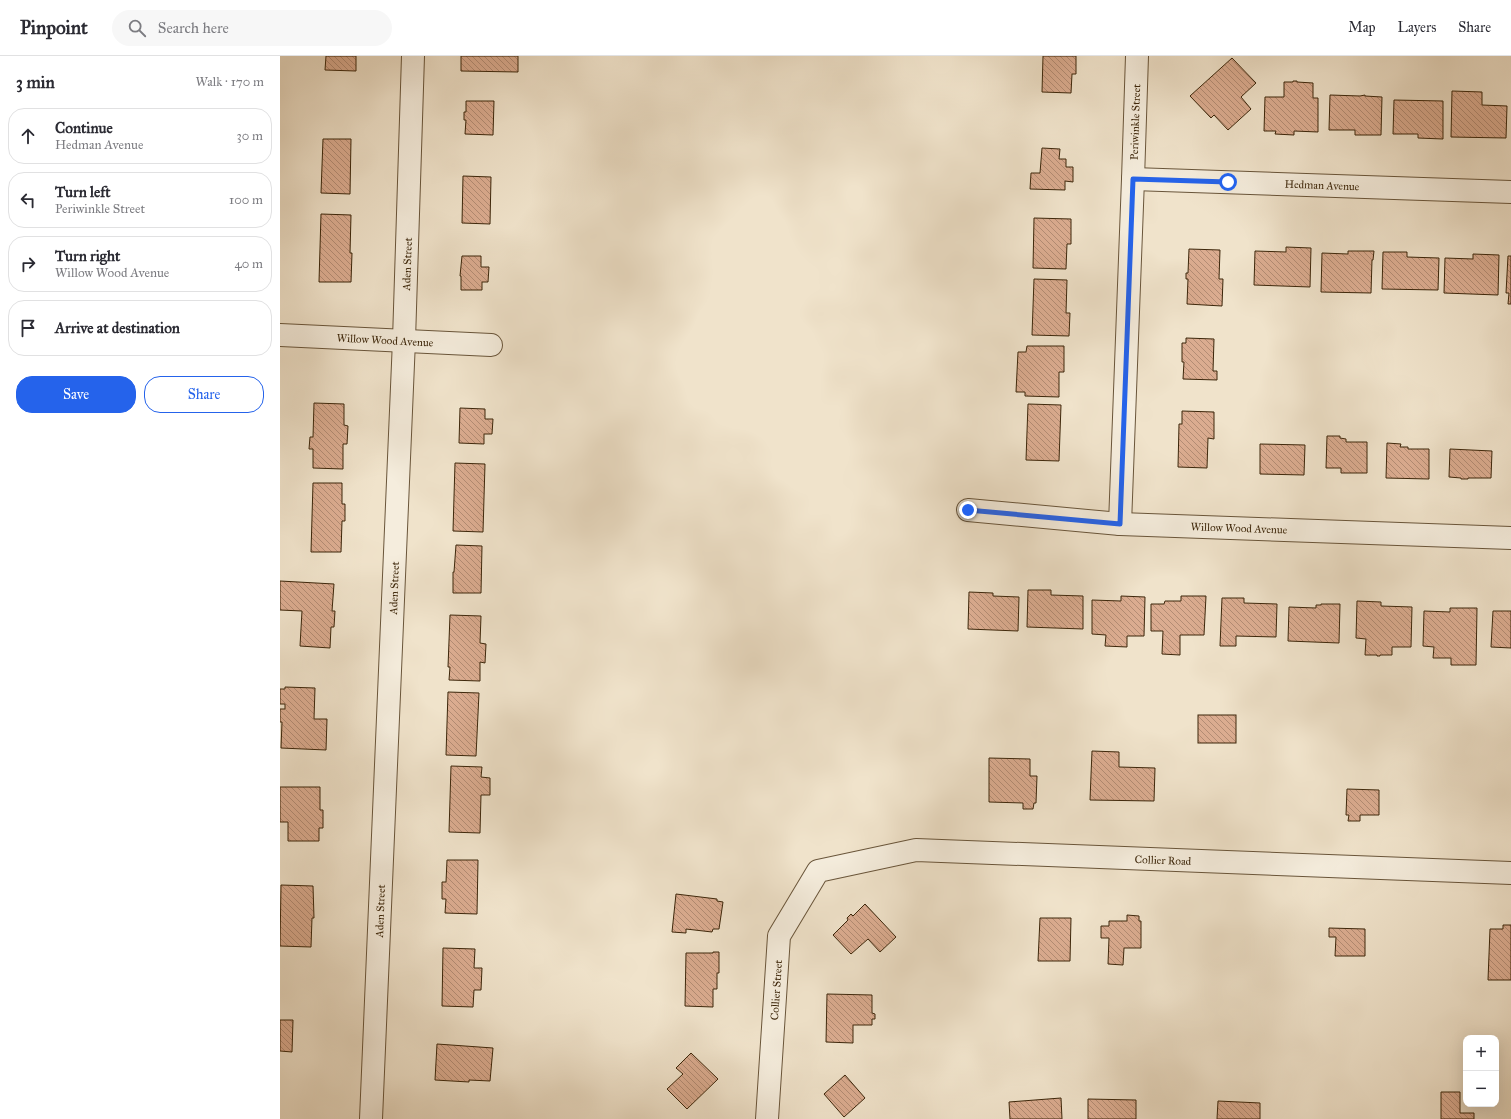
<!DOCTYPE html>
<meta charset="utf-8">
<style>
body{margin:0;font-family:"IM FELL Great Primer",serif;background:#f7f7f7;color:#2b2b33}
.controls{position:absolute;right:12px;bottom:12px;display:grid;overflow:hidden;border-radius:8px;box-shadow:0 4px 16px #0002}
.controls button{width:36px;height:36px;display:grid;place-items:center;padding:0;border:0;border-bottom:1px solid #e1e1e2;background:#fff;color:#2b2b33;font:20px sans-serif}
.stop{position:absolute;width:12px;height:12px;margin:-9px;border:3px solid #2563eb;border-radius:50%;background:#fff}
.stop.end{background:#2563eb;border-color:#fff;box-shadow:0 1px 4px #0008}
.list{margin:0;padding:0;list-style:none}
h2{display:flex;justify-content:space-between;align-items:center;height:52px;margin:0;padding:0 16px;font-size:17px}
h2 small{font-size:13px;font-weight:400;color:#7c7c81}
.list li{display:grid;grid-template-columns:26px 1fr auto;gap:12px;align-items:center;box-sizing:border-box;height:56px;margin:0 8px 8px;padding:0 8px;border:1px solid #e1e1e2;border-radius:16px}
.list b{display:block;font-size:15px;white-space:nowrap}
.list p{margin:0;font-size:13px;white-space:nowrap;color:#7c7c81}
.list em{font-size:13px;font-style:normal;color:#7c7c81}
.actions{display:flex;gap:8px;padding:12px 16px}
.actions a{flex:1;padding:9px 0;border:1px solid #2563eb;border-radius:16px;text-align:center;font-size:14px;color:#2563eb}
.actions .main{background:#2563eb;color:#fff}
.icon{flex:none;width:22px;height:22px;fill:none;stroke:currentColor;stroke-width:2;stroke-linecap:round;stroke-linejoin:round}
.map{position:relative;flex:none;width:1231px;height:1063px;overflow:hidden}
header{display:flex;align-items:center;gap:24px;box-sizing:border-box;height:56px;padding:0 20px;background:#fff;border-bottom:1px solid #e1e1e2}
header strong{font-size:19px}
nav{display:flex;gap:22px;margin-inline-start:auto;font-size:14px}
.search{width:280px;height:36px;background:#f7f7f7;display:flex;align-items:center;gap:10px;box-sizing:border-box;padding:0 14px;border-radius:22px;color:#7c7c81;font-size:15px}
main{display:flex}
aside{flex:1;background:#fff}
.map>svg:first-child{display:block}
.building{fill:url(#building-back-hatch);stroke:#3c260a}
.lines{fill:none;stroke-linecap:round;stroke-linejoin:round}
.minor-casing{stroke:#69553a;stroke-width:24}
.minor{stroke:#f5eddd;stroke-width:22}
.route{stroke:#2563eb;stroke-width:5}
.labels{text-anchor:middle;stroke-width:3;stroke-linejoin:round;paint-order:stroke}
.street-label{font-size:11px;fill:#3c260a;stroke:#f5eddd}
</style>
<header>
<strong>Pinpoint</strong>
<div class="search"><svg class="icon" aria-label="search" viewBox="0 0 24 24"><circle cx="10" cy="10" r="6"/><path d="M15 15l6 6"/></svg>Search here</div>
<nav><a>Map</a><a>Layers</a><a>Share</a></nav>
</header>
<main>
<aside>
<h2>3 min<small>Walk · 170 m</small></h2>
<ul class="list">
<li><svg class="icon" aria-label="ahead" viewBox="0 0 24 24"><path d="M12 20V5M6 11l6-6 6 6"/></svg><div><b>Continue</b><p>Hedman Avenue</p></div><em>30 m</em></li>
<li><svg class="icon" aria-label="left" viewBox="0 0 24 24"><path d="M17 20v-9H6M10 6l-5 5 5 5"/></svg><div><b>Turn left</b><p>Periwinkle Street</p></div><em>100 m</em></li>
<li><svg class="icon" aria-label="right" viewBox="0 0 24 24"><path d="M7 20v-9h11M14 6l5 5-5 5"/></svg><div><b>Turn right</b><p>Willow Wood Avenue</p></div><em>40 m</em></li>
<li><svg class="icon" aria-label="arrive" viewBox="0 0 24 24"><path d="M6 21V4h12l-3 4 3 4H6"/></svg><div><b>Arrive at destination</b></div></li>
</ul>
<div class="actions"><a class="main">Save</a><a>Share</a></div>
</aside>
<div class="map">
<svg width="1231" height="1063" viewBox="0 0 1231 1063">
<defs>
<pattern id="building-back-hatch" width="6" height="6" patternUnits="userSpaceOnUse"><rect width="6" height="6" fill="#dbac90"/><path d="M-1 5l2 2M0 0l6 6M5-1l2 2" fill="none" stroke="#b38c74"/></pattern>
</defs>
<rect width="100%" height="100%" fill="#f0e3cb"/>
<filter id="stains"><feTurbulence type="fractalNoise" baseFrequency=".005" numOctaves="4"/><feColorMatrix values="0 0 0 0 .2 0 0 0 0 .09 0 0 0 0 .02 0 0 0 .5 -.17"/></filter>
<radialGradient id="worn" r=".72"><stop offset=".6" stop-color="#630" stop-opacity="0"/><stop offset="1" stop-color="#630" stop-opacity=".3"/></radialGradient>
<g class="building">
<path d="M46,0H76V15L45,14Z"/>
<path d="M181,0H238V16L181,15Z"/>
<path d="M763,0H796V18H792L791,37L762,36Z"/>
<path d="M952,2L976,27L961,41L971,53L948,74L934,59L931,62L910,40Z"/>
<path d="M1013,25H1017V26L1033,27V42H1038V76L1014,75V79L995,78L996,75H984L985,41H1004V26H1013Z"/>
<path d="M1172,35L1202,36V49L1227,50L1226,82L1171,81Z"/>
<path d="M1050,39L1080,40L1085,39V40L1102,41L1101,79H1075V74H1049Z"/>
<path d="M1114,44L1163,45V83L1138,82V78H1113Z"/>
<path d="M186,45H214L213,79L185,78L186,64H184V56H186Z"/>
<path d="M43,83H71L70,138L41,137Z"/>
<path d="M762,92L780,93L779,103H786V111H793V126L785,125V134L750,133L751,117H760Z"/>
<path d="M183,120L211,121L210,168L182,167Z"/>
<path d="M41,158L71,159L70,197H72L71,226H39Z"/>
<path d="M754,162L791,163V188H787L786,213L753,212Z"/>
<path d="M1006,191L1031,192L1030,231L974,229L975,195L1006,196Z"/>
<path d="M909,193L940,194L939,223H943L942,250L907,248L908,223H906V217H908Z"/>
<path d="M1068,195H1094L1093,204H1092L1091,237L1041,236L1042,197L1068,198Z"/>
<path d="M1103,196H1127V201L1159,202L1158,234L1102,233Z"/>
<path d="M1193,198L1219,199L1218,239L1164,237L1165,202L1193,203Z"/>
<path d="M182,200H201V211H209L208,226H202V234H181V220H180Z"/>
<path d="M1228,200H1231V248H1228L1229,237H1226Z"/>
<path d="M754,223L787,224L786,257H790L789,280L752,279Z"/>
<path d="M906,282L934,283L933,315H937V324L903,323L904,306H902V287H906Z"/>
<path d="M747,290H784V316H779V341L745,340V336H736L738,296H746Z"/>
<path d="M34,347L64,348V369L68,370L67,388H63V413L33,412V393H29L30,381H33Z"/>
<path d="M748,348L781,349L779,405L746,404Z"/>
<path d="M180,352L205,353V363H213L212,378H204V388L179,387Z"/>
<path d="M902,355L934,356V383L928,382L927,412L898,411L899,368H902Z"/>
<path d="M1047,380H1060V382L1066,383V386H1087V417H1061V412H1046Z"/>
<path d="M1107,387L1121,388L1120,391H1128V393H1149V423L1106,422Z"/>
<path d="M980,388L1025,389L1024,419L980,418Z"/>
<path d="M1170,393L1212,395L1211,422H1188V423H1181V422L1169,421Z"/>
<path d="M175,407L205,408L203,476L173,475Z"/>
<path d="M33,427H62V448H65V465H62L61,496H31Z"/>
<path d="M176,489L202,490L201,537H173V516H174Z"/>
<path d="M0,525L54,528L52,555H55L54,571H51L50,592L20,590L22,555L0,554Z"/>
<path d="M748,534H771V539L803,540V573L747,571Z"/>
<path d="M689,536L713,537V540L739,541L738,575L688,573Z"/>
<path d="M841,540L865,541L864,580H847V591L825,590L826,579L812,578V544L841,545Z"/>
<path d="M901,540H926L924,579H900V599L882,598L883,575H871V548H884L885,545H901Z"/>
<path d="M942,542H964V547L997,548L996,581L956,580V590H940Z"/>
<path d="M1077,545L1101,546V550L1132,551L1131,591H1112V599H1100V600H1097V599H1085L1086,583L1076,582Z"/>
<path d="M1041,548H1060L1059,587L1008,585L1009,551L1036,552V549H1041Z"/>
<path d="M1170,552H1197L1196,609H1171V602H1153L1154,591L1143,590L1144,555L1170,556Z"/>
<path d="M1213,555H1231V592L1211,591Z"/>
<path d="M170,559L201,560L200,587L206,588L205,607L200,606V625L169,624L170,611H168Z"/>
<path d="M5,631L35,632L34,663H47L46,694L1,692L2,666H0V653H5V648H0V633H5Z"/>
<path d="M168,636L199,637L196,700L166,699Z"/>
<rect x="918" y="659" width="38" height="28"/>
<path d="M812,695L839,696V711L875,712L874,745L810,744Z"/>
<path d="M709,702L750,703V720H757L756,747H754L753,753H743V747L709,746Z"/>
<path d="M171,710L202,711L201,721L210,722V739H201L200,777L169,776Z"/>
<path d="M0,731H40V754H43V772H39V785H8V766H0Z"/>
<path d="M1067,733L1099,734V759H1080V765H1068L1069,759H1066Z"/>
<path d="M167,804H198L197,858L165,857L166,843H162V826H166Z"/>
<path d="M1,829L33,830L34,862H32L31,891L0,890Z"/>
<path d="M396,838L437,843V845L443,846L439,873H433L432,876L406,873V877L392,876Z"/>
<path d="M585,848L616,881L600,896L588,883L571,898L553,879L568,864L567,862L571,858L573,860Z"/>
<path d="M847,859L859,860V865H861V892H844L843,909L828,908L829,882H821V870H829V865H847Z"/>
<path d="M760,862H791L790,905H758Z"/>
<path d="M1223,869H1231V924H1208L1210,873H1223Z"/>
<path d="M1049,872L1085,873V900H1055L1056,881H1049Z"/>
<path d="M163,892L195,893L194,912H202L201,934H194L193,951L162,950Z"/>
<path d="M433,896H439V917H437V933H433V951L405,950L406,897H433Z"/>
<path d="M547,938L592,939V957L595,958V963H592V969H573V987L546,986Z"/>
<path d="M0,964H13L12,996L0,995Z"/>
<path d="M157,988L213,992L210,1025L189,1024V1026L155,1024Z"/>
<path d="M411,997L438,1023L407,1053L387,1033L403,1018L396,1012Z"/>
<path d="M565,1019L585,1042L564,1061L544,1038Z"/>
<path d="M1161,1036H1180V1057H1194V1063H1161Z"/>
<path d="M781,1042L782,1063H730L729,1046Z"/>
<path d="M808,1043L856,1044V1063H808Z"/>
<path d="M938,1045L980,1047V1063H937Z"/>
</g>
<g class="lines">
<g class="minor-casing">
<g id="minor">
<path d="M853,123L1231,136"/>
<path d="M0,279L211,289"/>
<path d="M688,454L840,468L1231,482"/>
<path d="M840,468L853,123L857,0"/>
<path d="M91,1063L124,284L133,0"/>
<path d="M487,1063L499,880L538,815L636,794L1231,817"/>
</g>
</g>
<use href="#minor" class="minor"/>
</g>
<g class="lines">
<path class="route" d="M688,454L840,468L853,123L948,126"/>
</g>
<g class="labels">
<g class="street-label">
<text transform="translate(855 66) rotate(-88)" y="4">Periwinkle Street</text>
<text transform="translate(1042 129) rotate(2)" y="4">Hedman Avenue</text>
<text transform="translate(127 208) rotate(-88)" y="4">Aden Street</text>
<text transform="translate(105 284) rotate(3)" y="4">Willow Wood Avenue</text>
<text transform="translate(959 472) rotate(2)" y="4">Willow Wood Avenue</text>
<text transform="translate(114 532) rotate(-88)" y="4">Aden Street</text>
<text transform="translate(883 804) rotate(2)" y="4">Collier Road</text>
<text transform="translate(100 855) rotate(-88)" y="4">Aden Street</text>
<text transform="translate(496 934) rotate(-86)" y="4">Collier Street</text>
</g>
</g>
<rect width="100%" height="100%" filter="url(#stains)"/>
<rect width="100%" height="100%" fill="url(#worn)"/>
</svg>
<div class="controls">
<button>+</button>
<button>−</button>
</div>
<div class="stop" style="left:948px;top:126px"></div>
<div class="stop end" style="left:688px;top:454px"></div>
</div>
</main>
